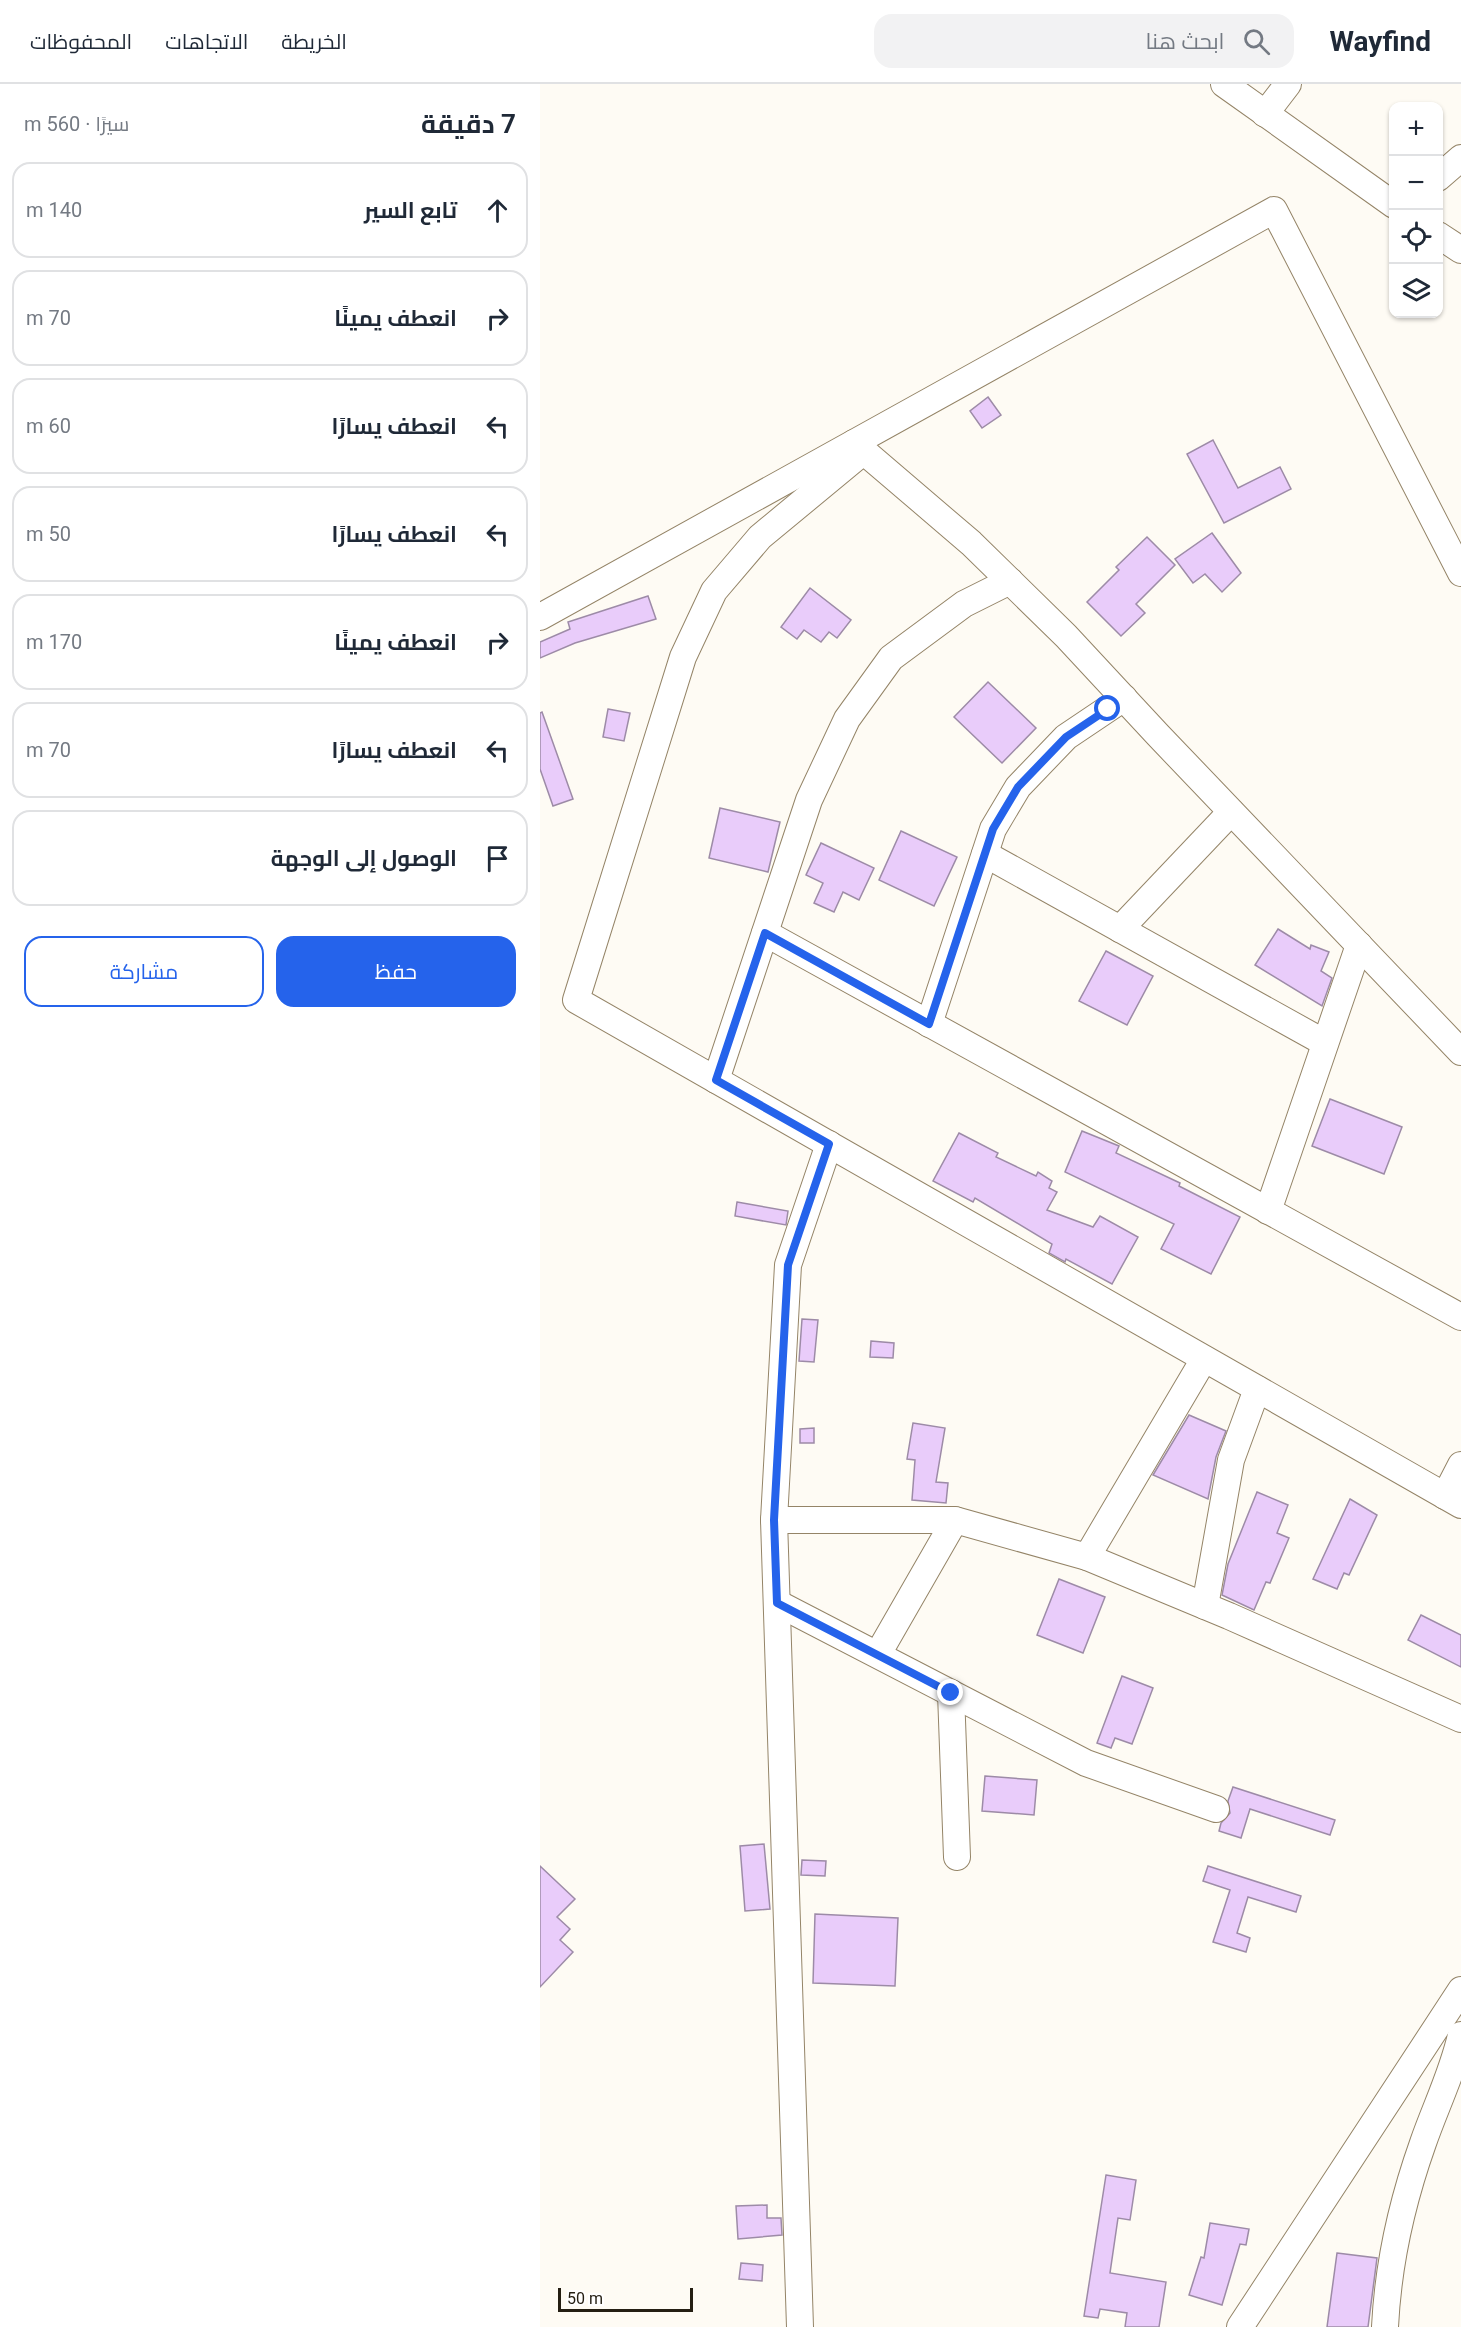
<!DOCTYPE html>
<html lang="ar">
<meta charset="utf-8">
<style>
body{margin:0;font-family:Roboto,Cairo,sans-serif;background:#f2f2f3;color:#1f2937;direction:rtl}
.controls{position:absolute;right:18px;top:18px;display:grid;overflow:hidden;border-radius:12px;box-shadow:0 2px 4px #0004}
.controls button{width:54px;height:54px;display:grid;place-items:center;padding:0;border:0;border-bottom:2px solid #e0e1e3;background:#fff;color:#1f2937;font:30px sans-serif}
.scale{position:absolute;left:18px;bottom:15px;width:135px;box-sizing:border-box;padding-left:6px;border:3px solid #241e12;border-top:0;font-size:16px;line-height:21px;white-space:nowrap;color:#241e12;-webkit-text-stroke:4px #fff;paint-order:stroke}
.stop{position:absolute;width:18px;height:18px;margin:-14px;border:4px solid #2563eb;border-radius:50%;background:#fff}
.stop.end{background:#2563eb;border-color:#fff;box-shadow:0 2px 6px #0008}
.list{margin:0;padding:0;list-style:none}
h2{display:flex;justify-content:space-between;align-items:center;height:78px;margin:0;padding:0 24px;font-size:26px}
h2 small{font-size:20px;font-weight:400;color:#747a83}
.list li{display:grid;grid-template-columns:39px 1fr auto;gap:18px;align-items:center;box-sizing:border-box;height:96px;margin:0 12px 12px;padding:0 12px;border:2px solid #e0e1e3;border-radius:18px}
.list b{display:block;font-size:22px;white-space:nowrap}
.list em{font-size:20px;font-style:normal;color:#747a83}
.actions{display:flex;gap:12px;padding:18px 24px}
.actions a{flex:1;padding:14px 0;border:2px solid #2563eb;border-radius:18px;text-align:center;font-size:21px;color:#2563eb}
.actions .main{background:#2563eb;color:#fff}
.icon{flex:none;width:33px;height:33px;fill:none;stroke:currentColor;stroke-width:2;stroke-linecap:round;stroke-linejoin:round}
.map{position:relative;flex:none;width:921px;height:2243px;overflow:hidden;direction:ltr}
header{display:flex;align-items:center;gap:36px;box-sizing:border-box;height:84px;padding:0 30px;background:#fff;border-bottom:2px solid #e0e1e3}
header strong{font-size:28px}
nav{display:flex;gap:33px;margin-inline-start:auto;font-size:21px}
.search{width:420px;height:54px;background:#f2f2f3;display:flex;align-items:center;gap:15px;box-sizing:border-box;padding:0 21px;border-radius:18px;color:#747a83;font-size:22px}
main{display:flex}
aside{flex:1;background:#fff}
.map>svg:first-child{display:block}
.building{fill:#e9ccfa;stroke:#9d8ba7;stroke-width:1.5}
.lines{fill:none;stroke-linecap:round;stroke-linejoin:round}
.minor-casing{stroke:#948467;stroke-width:28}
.minor{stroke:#fff;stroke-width:26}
.route{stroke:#2563eb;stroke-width:8}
</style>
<header>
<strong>Wayfind</strong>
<div class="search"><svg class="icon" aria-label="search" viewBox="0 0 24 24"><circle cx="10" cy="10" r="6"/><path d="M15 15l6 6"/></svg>ابحث هنا</div>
<nav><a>الخريطة</a><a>الاتجاهات</a><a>المحفوظات</a></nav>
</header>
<main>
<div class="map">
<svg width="921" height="2243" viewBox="0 0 921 2243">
<rect width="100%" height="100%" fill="#fefbf4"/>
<g class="building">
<path d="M448,313L461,331L442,344L430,327Z"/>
<path d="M673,356L698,404L740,383L751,405L684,439L647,370Z"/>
<path d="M672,449L701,489L682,508L665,490L653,499L635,475Z"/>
<path d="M607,453L635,481L596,520L605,529L581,552L547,518L579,486L576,483Z"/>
<path d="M270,504L311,536L297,554L289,548L281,558L264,546L257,555L241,543Z"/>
<path d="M108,512L116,535L35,559L0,574V558L30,545L28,538Z"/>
<path d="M448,598L496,644L462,679L414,633Z"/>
<path d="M68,625L90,629L84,657L63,653Z"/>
<path d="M2,628L33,715L13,722L0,685V629Z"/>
<path d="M180,724L240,738L228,788L169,774Z"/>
<path d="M361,747L417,773L394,822L339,796Z"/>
<path d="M281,759L334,784L319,816L303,808L294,828L274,819L283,799L266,791Z"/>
<path d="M738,845L770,865L771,861L789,868L781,887L792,894L782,922L715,881Z"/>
<path d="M566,867L613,892L587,941L539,917Z"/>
<path d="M790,1015L862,1043L844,1090L772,1062Z"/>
<path d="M542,1047L579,1062L576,1069L640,1099L639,1102L700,1133L671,1190L621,1165L634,1140L525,1088Z"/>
<path d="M419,1049L458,1069L456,1073L496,1092L498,1088L512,1097L509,1104L517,1108L507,1126L553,1143L560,1132L598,1153L572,1200L526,1175L525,1178L509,1169L512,1160L435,1114L433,1118L393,1097Z"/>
<path d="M197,1118L248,1127L246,1141L195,1132Z"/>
<path d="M262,1235L278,1236L274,1278L259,1277Z"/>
<path d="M331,1257L354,1259L353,1274L330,1273Z"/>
<path d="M649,1331L686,1347L676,1373L668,1415L613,1391Z"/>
<path d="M373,1339L405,1344L396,1398L408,1399L406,1419L372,1416L375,1376L367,1375Z"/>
<path d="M274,1344V1359H260V1345Z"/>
<path d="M717,1408L748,1421L737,1449L749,1454L730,1499L726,1498L714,1526L682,1511L688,1480Z"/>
<path d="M810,1415L837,1431L809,1491L804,1489L797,1505L773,1495Z"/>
<path d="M519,1495L565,1513L543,1569L497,1551Z"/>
<path d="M881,1531L921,1551V1583L868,1556Z"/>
<path d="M582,1592L613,1604L592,1660L575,1654L571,1664L557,1659Z"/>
<path d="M445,1692L497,1696L494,1731L442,1727Z"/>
<path d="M693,1703L795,1736L790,1751L710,1725L701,1754L679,1747L681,1739L690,1729L688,1717Z"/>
<path d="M224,1760L230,1825L205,1827L200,1762Z"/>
<path d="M262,1776L286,1777L285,1792L261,1791Z"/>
<path d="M0,1782L35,1815L17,1833L30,1845L20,1856L33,1868L0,1903Z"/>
<path d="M668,1782L761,1812L756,1828L708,1813L697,1849L710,1854L706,1868L673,1858L690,1806L663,1797Z"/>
<path d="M275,1830L358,1834L355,1902L273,1899Z"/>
<path d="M566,2091L596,2096L590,2136L578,2134L570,2189L626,2198L619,2243H585L587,2229L560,2225L558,2234L544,2232Z"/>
<path d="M227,2121V2134H241L242,2151L198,2155L196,2122Z"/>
<path d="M670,2139L709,2145L706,2161L700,2160L682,2221L649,2211L661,2173L664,2174Z"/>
<path d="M797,2169L837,2174L828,2243H787Z"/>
<path d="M201,2179L223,2181L222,2197L199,2195Z"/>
</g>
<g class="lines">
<g class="minor-casing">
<g id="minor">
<path d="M684,0L854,121"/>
<path d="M725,30L748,0"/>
<path d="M898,94L921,74"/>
<path d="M898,151L921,166"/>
<path d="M314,359L431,459L526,552L618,651L921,968"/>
<path d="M324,367L220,453L174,507L143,573L36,916L921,1421"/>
<path d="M0,533L734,126L921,489"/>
<path d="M445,770L785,959"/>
<path d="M580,845L691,728"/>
<path d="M225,849L921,1233"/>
<path d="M389,940L453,745L478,703L526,653L584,614"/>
<path d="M176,996L269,716L307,635L351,574L424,520L470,497"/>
<path d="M289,1060L248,1181L234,1436H415L547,1473L664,1275"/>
<path d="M728,1127L819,861"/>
<path d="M905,1412L921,1381"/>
<path d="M234,1436L260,2243"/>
<path d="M547,1473L689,1532L921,1635"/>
<path d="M237,1519L546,1679L676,1725"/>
<path d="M665,1522L691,1376L717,1305"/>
<path d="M338,1570L415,1436"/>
<path d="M411,1609L417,1773"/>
<path d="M700,2243L921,1906"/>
<path d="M845,2243C848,2181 862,2118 883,2059C895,2024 913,1988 921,1951"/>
</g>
</g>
<use href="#minor" class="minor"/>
</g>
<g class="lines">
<path class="route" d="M411,1609L237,1519L234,1436L248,1181L289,1060L176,996L225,849L389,940L453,745L478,703L526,653L568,625"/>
</g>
</svg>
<div class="controls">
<button>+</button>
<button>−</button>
<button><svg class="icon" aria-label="locate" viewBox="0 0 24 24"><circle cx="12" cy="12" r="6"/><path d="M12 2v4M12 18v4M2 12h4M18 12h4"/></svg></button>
<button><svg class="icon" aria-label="layers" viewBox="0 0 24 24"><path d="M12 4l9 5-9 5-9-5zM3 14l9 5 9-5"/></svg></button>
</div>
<div class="scale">50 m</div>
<div class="stop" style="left:568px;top:625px"></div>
<div class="stop end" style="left:411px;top:1609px"></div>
</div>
<aside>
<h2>7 دقيقة<small>سيرًا · 560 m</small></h2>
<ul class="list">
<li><svg class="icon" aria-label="ahead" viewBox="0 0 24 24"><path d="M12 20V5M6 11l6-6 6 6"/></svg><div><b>تابع السير</b></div><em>140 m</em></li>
<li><svg class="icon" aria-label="right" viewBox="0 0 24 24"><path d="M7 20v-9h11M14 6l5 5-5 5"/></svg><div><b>انعطف يمينًا</b></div><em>70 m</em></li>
<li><svg class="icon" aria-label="left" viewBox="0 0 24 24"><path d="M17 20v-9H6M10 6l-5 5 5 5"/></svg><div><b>انعطف يسارًا</b></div><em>60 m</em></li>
<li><svg class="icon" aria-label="left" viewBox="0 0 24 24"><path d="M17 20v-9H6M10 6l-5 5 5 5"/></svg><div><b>انعطف يسارًا</b></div><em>50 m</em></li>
<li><svg class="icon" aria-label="right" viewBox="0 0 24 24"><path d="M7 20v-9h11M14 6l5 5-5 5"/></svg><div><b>انعطف يمينًا</b></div><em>170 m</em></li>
<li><svg class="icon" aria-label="left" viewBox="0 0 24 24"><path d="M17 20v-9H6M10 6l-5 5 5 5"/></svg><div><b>انعطف يسارًا</b></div><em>70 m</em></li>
<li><svg class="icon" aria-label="arrive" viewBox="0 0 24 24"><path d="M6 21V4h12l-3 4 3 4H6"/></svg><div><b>الوصول إلى الوجهة</b></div></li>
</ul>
<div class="actions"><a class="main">حفظ</a><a>مشاركة</a></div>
</aside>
</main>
